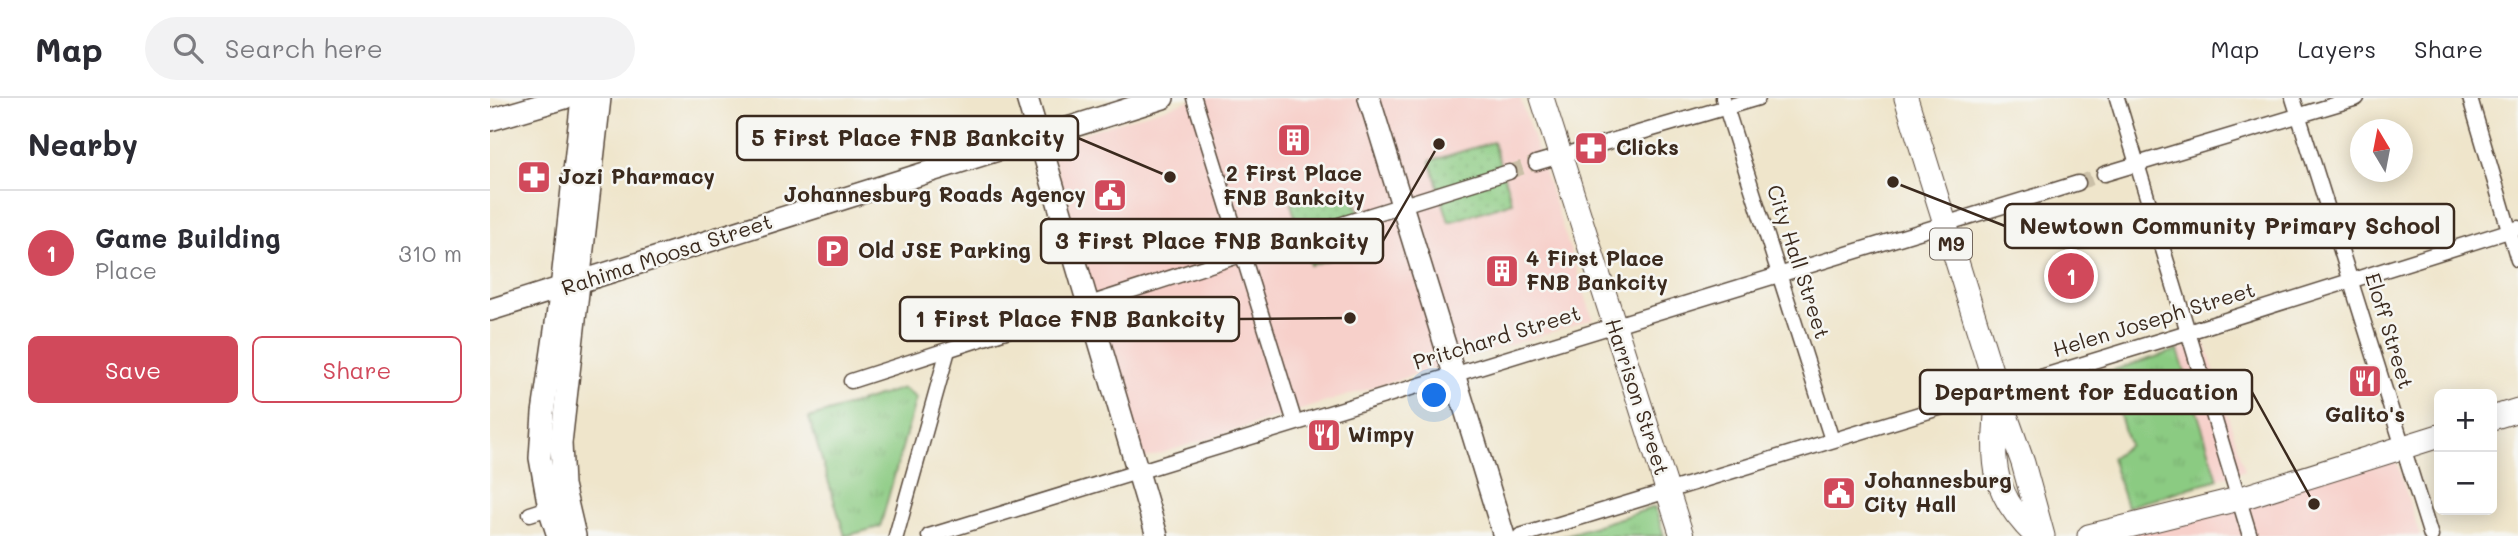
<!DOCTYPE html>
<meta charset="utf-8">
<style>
body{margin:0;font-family:Mali,sans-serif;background:#f2f2f3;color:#2b2b33}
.controls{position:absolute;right:21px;bottom:21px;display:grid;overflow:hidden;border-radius:10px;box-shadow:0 4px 18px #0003}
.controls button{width:63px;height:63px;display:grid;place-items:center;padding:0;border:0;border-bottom:2px solid #e1e1e2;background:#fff;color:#2b2b33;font:35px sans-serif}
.compass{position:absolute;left:1860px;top:21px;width:63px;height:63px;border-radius:50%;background:#fff;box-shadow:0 4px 18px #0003;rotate:350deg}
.you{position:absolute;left:945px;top:298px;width:24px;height:24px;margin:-18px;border:5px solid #fff;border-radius:50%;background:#1a73e8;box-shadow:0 0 0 10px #1a73e833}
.badge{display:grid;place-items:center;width:46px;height:46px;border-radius:50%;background:#d1495b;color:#fff;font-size:23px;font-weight:700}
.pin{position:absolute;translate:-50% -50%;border:4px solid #fff;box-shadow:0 2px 7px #0006}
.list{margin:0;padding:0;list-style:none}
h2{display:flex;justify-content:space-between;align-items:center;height:91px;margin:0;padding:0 28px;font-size:30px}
h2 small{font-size:23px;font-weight:400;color:#7c7c81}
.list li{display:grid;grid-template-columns:46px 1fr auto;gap:21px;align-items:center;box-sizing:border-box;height:126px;padding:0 28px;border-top:2px solid #e1e1e2}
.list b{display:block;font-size:26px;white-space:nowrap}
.list p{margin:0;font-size:23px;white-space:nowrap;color:#7c7c81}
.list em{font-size:23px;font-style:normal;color:#7c7c81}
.actions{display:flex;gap:14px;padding:21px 28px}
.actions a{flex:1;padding:16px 0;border:2px solid #d1495b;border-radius:10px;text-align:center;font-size:24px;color:#d1495b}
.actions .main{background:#d1495b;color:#fff}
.icon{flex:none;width:38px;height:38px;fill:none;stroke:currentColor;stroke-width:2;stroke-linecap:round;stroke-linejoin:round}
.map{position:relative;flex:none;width:2028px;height:438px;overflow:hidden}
header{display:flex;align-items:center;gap:42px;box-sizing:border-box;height:98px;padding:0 35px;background:#fff;border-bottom:2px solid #e1e1e2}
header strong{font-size:33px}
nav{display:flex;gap:38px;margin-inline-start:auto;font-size:24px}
.search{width:490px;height:63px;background:#f2f2f3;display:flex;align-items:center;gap:18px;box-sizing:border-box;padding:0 24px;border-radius:38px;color:#7c7c81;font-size:26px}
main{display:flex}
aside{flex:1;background:#fff}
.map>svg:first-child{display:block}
.built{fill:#f7d0ca}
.grass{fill:url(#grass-dots);stroke:#637a50;stroke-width:2}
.park{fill:url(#park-tufts);stroke:#637a50;stroke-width:2}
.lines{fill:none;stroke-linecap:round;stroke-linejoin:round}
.street-tunnel{stroke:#cbc0a8;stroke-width:14;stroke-dasharray:14 7;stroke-linecap:butt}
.street-casing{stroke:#564638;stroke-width:17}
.secondary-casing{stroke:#564638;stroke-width:24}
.primary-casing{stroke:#564638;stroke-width:25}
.street{stroke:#fff;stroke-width:14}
.secondary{stroke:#fff;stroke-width:21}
.primary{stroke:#fff;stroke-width:23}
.labels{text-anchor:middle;stroke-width:5;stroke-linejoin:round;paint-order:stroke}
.shield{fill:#f6f6f2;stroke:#73675e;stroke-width:2}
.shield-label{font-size:19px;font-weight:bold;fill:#3b2a1e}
.poi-label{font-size:21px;font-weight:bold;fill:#3b2a1e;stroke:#f6f6f2;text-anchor:start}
.street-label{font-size:21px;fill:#3b2a1e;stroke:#f6f6f2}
.leader{fill:none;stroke:#3b2a1e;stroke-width:2.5}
.callout-dot{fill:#3b2a1e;stroke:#f6f6f2;stroke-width:2.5}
.callout{fill:#f6f6f2;stroke:#3b2a1e;stroke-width:2.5}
.callout-label{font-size:23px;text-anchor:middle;font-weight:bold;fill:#3b2a1e}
</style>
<header>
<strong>Map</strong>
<div class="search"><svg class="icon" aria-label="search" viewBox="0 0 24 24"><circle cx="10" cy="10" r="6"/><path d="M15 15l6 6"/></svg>Search here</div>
<nav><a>Map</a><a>Layers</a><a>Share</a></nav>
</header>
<main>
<aside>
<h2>Nearby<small></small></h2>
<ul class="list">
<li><span class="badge">1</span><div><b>Game Building</b><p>Place</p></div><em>310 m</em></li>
</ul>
<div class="actions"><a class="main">Save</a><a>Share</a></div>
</aside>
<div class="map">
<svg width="2028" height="438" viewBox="0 0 2028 438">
<defs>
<pattern id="grass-dots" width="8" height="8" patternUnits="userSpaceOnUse" patternTransform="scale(1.75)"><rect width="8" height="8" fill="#8bcb82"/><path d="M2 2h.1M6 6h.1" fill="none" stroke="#79ae70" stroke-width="1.8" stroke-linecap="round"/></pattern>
<pattern id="park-tufts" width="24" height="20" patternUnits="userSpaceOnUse" patternTransform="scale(1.75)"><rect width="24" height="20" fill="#8bcb82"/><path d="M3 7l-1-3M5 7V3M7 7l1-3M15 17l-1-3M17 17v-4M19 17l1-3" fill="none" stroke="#79ae70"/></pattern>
</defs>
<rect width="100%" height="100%" fill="#f6f6f2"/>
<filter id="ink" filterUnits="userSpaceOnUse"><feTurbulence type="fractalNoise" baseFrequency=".0143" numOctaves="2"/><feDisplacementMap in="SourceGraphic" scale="14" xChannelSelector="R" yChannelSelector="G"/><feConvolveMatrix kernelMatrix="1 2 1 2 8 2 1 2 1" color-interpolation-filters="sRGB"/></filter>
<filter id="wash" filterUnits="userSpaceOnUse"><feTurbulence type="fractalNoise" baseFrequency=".00686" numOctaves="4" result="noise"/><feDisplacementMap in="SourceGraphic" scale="28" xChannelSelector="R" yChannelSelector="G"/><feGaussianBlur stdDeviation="1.57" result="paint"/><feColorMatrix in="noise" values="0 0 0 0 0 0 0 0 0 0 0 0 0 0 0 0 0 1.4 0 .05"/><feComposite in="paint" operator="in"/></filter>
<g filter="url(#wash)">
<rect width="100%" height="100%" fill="#efe5cb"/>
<g class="built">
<path d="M708,0H1030L1103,221L653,361L559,45Z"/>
<path d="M1715,244L1755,372L1728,381L1688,252Z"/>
<path d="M1902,349L1930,438H1613Z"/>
</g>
<g class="grass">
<path d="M1003,44L1022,104L959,124L940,63Z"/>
<path d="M861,88L880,149L820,167L801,106Z"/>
</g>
<g class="park">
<path d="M1688,252L1728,381L1637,409L1621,360L1639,347L1617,274Z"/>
<path d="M413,290L426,300L390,429L355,438L319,320Z"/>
<path d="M1165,409L1174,438H1073Z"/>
</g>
</g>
<g filter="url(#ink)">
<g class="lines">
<g class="street-tunnel">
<path d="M1019,74L1046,65"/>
<path d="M1588,85L1614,76"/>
<path d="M779,148L807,140"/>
</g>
<g class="street-casing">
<g id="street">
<path d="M704,0L805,325"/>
<path d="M1233,0L1342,342"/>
<path d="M1627,0L1760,438"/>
<path d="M1803,0L1941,438"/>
<path d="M1980,0L2028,162"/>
<path d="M1046,65L1268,0"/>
<path d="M1614,76L1867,0"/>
<path d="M807,140L1019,74"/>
<path d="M361,283L779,148"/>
<path d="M40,416L65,408"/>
<path d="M406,438L458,252"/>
<path d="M439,438L1588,85"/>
<path d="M1030,438L1698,234L2028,130"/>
</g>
</g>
<g class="secondary-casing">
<g id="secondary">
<path d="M537,0L667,438"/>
<path d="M879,0L1014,438"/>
<path d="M0,22L75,0"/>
<path d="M0,212L673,0"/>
<path d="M68,438L59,410L50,360L53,315L71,191L92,0"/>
<path d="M85,438L73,387L71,345L110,0"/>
</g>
</g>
<g class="primary-casing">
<g id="primary">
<path d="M1052,0L1192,438"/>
<path d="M1416,0L1507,292L1533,365L1553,438"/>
<path d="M1507,302C1503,362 1498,392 1546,438"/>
<path d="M2002,320L2028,312"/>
<path d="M1599,438L1748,401L1949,338"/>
</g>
</g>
<use href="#street" class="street"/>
<use href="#secondary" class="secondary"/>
<use href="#primary" class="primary"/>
</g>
</g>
<defs>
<g id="building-square" transform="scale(1.75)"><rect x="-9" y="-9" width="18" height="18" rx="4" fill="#d1495b" stroke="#f6f6f2"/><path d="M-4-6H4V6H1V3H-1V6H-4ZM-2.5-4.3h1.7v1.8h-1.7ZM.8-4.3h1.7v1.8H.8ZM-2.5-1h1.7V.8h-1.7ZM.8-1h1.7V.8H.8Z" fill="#fff"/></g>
<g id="pharmacy-square" transform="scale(1.75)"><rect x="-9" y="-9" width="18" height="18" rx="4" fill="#d1495b" stroke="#f6f6f2"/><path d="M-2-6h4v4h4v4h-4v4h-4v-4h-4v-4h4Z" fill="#fff"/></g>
<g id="civic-square" transform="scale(1.75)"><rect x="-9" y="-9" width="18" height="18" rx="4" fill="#d1495b" stroke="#f6f6f2"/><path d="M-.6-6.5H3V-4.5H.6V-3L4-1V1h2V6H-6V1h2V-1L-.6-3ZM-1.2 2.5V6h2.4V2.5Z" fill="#fff"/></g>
<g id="parking-square" transform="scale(1.75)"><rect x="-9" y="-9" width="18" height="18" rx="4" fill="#d1495b" stroke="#f6f6f2"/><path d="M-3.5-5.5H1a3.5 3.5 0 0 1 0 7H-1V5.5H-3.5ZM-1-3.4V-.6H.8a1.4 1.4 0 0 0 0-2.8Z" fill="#fff"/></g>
<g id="restaurant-square" transform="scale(1.75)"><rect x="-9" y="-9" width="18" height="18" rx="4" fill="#d1495b" stroke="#f6f6f2"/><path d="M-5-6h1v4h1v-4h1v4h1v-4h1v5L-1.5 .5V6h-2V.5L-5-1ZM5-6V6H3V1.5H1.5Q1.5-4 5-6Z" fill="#fff"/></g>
</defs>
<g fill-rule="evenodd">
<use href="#building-square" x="804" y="42"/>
<use href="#pharmacy-square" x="1101" y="50"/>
<use href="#pharmacy-square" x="44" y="79"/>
<use href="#civic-square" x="620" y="97"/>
<use href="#parking-square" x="343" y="153"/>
<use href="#building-square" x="1012" y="173"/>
<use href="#restaurant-square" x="1875" y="283"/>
<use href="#restaurant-square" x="834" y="337"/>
<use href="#civic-square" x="1349" y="395"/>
</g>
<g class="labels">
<rect class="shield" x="1440" y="130.5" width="42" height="31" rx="5"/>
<g class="shield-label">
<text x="1461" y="153">M9</text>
</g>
<g class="poi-label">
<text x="1126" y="57">Clicks</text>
<text x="804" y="83" text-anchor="middle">2 First Place<tspan x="804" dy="24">FNB Bankcity</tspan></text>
<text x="68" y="86">Jozi Pharmacy</text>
<text x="596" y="104" text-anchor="end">Johannesburg Roads Agency</text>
<text x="368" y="160">Old JSE Parking</text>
<text x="1036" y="168">4 First Place<tspan x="1036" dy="24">FNB Bankcity</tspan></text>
<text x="1875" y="324" text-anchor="middle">Galito's</text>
<text x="858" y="344">Wimpy</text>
<text x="1374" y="390">Johannesburg<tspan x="1374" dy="24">City Hall</tspan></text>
</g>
<g class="street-label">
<text transform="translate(177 157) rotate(-18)" y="7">Rahima Moosa Street</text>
<text transform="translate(1308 164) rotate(72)" y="7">City Hall Street</text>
<text transform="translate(1664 222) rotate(-17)" y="7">Helen Joseph Street</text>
<text transform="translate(1899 233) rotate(73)" y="7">Eloff Street</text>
<text transform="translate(1007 240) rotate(-17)" y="7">Pritchard Street</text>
<text transform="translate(1147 299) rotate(72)" y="7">Harrison Street</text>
</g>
</g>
<path class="leader" d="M680 79L588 40M1403 84L1515 128M949 46L893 143M860 220L749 221M1824 406L1762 294"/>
<g class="callout-dot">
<circle cx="680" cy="79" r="7"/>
<circle cx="1403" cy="84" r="7"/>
<circle cx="949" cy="46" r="7"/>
<circle cx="860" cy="220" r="7"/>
<circle cx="1824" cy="406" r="7"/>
</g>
<g class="callout">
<rect x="247" y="18" width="341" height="44" rx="7"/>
<rect x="1515" y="106" width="449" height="44" rx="7"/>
<rect x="551" y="121" width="342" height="44" rx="7"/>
<rect x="410" y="199" width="339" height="44" rx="7"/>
<rect x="1430" y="272" width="332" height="44" rx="7"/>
</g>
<g class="callout-label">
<text x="418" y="48">5 First Place FNB Bankcity</text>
<text x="1740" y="136">Newtown Community Primary School</text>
<text x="722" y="151">3 First Place FNB Bankcity</text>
<text x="580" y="229">1 First Place FNB Bankcity</text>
<text x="1596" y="302">Department for Education</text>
</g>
</svg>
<div class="controls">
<button>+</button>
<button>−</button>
</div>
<svg class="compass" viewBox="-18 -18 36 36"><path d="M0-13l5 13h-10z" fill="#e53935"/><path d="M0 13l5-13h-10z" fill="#7c7c81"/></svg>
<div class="you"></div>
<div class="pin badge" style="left:1581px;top:178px">1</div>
</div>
</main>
